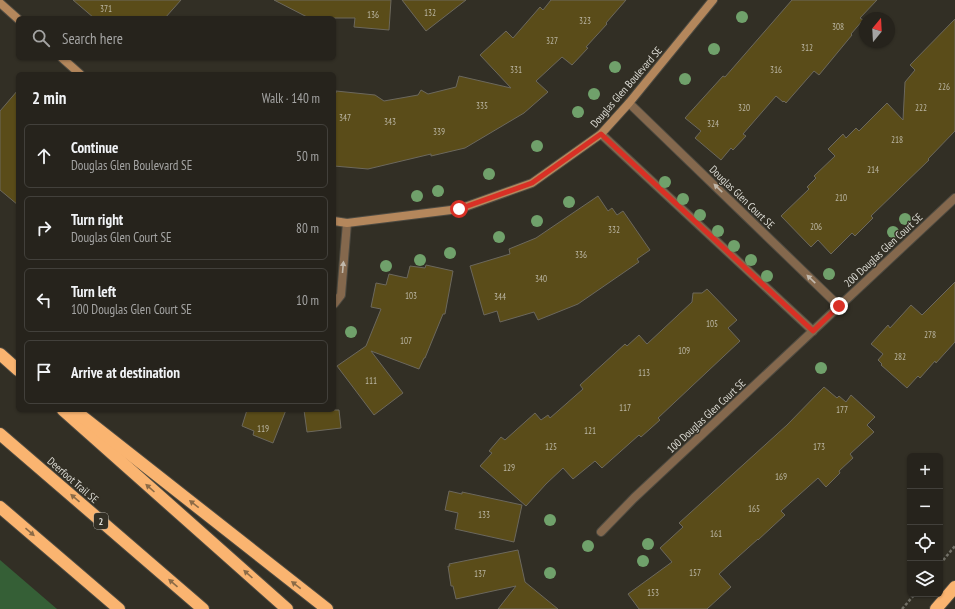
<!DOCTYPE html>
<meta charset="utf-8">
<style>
body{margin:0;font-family:"PT Sans Narrow",sans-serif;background:#2e2b25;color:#f1f3f6}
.controls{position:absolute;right:12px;bottom:12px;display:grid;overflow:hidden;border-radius:6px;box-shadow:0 1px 3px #0004}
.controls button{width:36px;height:36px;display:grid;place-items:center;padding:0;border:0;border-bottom:1px solid #42403b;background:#26231c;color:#f1f3f6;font:20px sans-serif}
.compass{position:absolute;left:859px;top:12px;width:36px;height:36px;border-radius:50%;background:#26231c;box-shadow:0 1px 3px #0004;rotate:18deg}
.stop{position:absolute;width:12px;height:12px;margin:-9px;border:3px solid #d93025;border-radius:50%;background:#fff}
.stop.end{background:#d93025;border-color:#fff;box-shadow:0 1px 4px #0008}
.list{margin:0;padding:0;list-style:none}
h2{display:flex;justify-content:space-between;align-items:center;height:52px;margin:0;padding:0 16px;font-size:17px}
h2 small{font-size:13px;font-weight:400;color:#a4a4a3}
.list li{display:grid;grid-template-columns:26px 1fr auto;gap:12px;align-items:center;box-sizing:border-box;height:64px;margin:0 8px 8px;padding:0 8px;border:1px solid #42403b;border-radius:6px}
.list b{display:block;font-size:15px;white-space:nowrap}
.list p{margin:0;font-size:13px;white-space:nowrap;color:#a4a4a3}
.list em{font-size:13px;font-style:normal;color:#a4a4a3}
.icon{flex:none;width:22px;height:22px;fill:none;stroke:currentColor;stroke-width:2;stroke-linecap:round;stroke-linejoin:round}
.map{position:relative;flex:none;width:955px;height:609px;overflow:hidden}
.search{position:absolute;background:#26231c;box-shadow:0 1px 3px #0004;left:16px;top:16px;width:320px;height:44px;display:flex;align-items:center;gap:10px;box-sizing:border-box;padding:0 14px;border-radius:6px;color:#a4a4a3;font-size:15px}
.panel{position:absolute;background:#26231c;box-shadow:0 1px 3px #0004;left:16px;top:72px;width:320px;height:340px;border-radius:6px}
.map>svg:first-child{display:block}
.grass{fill:#355f36}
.building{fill:#5a4c19;stroke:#6c685d}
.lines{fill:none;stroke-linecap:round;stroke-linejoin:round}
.street-casing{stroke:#4d4a41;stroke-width:10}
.secondary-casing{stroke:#4d4a41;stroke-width:10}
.highway-casing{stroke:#4d4a41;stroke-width:14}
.path{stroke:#727067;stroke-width:2.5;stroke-dasharray:3 2;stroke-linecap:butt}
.street{stroke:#84684d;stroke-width:8}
.secondary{stroke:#b4875c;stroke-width:8}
.highway{stroke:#fab470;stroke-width:12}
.tree{fill:#70a16b}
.oneway{fill:#c1b8ab}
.oneway2{fill:#8c6b47}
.route{stroke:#d93025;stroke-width:5}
.labels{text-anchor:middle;stroke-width:3;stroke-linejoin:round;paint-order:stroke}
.number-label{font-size:9px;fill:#bbb6a4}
.shield{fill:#322f25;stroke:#a8a79f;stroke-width:1}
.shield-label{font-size:10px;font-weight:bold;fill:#dbdad3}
.street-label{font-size:11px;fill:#dbdad3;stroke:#322f25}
</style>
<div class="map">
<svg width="955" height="609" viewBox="0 0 955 609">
<rect width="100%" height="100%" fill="#322f25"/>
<path class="grass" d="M0,560L57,609H0Z"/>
<g class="building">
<path d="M73,0H181L165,18H94Z"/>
<path d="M274,0H391L389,30L354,27L355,18H309Z"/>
<path d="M402,0H466L426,31Z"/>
<path d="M551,0H626L606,23L607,24L586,47L588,48L572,65L562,57L536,81L548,92L524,113L465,148L431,156V154L368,169L334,166V93H336V91L375,95L384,101L418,95L421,90L428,94L456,87L459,76L511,88L480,55L506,31L513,38L540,7L543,10Z"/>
<path d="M792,0H877L860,18L863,20L851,34L852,35L819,75L814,71L786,103L784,101L783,102L776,96L743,134L746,136L733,150L731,148L721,160L695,138L701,131L685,118L723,76L725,77Z"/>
<path d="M955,19V131L928,159L929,160L871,216L873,218L855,236L852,233L831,254L818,240L811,247L781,216L809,189L807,187L816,178L814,176L835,156L828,149L843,134L846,138L856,128L859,131L887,103L903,120L905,82L915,70L910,65Z"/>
<path d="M18,90V205L0,190V111Z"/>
<path d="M598,196L608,211L612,208L617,215L623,211L650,250L637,259L639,262L578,304L538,320L534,312L500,322L497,311L484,315L470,266L510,254L509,249L536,238Z"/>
<path d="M426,265L453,271L445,314H443L425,358H424L419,369L371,351L403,393L374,415L337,366L366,346L381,309L371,307L376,283L386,285L389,274L407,278L410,266L425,268Z"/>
<path d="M955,282V342L936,363L935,361L920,378L918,376L907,388L881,365L882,364L878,360L883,354L871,344L888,325L890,328L911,305L922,315Z"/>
<path d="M707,289L737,320L728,328L740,341L658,418L660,420L641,437L639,435L602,468L595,461L573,479L563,468L546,484L526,506L480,466L492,453L489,451L501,437L505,440L535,413L541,420L548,415L550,418L583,389L580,385L625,344L627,346L639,335L647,344L692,302L693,293H702Z"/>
<path d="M824,387L837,398L839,396L846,402L851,395L875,417L867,425L874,432L850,454L853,458L839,471L840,473L826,487L818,478L781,511L785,515L758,540V539L719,574L731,587L707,609H639L628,594L672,562L660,548L683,527L679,523L787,425Z"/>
<path d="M247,410H286L273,443L253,435L254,431L242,426Z"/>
<path d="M304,410H339L341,428L307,432Z"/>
<path d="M449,491L462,494V492L522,505L514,542L455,529L458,513L445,510Z"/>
<path d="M518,550L525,582L558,609H498L516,586L456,599L453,586H451L448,566H450L449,564Z"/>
</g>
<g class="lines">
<g class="street-casing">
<g id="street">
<path d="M629,103L839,306"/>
<path d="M601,134L813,331"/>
<path d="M334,304L341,295L347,223"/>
<path d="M601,532L634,498L955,198"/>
</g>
</g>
<g class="secondary-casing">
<g id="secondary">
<path d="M0,3L18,19"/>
<path d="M62,58L80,74"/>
<path d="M334,221L347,223L459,209L532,183L601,134L629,103L713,0"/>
</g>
</g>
<g class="highway-casing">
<g id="highway">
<path d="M0,354L18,370"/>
<path d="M63,410L287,609"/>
<path d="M74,410L327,609"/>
<path d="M0,434L203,609"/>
<path d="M0,507L119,609"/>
<path d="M936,609L955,587"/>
</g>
</g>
<g class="path">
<path d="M940,564L955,546"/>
<path d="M902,609L915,594"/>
</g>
<use href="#street" class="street"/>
<use href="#secondary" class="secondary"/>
<use href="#highway" class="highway"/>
</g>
<g class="tree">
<circle cx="742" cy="17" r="6"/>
<circle cx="714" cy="49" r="6"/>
<circle cx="615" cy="67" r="6"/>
<circle cx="685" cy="79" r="6"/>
<circle cx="594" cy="94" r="6"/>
<circle cx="578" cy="112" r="6"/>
<circle cx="537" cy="146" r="6"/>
<circle cx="489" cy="174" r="6"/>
<circle cx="665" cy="182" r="6"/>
<circle cx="438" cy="191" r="6"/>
<circle cx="417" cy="196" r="6"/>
<circle cx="683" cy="199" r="6"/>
<circle cx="569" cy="202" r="6"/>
<circle cx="700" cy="215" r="6"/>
<circle cx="905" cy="219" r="6"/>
<circle cx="537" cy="221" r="6"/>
<circle cx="718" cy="231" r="6"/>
<circle cx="893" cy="232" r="6"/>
<circle cx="499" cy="237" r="6"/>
<circle cx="734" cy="246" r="6"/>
<circle cx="450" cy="253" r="6"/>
<circle cx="420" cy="260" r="6"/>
<circle cx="751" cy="260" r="6"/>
<circle cx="386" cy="266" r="6"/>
<circle cx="829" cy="274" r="6"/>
<circle cx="767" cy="276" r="6"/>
<circle cx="351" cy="332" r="6"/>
<circle cx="821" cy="368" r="6"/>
<circle cx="550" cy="520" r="6"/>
<circle cx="648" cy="544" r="6"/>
<circle cx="588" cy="546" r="6"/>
<circle cx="643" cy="561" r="6"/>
<circle cx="550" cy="573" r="6"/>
</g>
<defs><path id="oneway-solid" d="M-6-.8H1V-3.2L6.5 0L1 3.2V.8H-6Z"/></defs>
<g class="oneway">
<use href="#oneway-solid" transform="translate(718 188) rotate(-136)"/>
<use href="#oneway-solid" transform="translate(343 267) rotate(-85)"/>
<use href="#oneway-solid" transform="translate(811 279) rotate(-136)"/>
</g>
<g class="oneway2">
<use href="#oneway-solid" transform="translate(150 488) rotate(-138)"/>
<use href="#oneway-solid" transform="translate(75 498) rotate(-139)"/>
<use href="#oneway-solid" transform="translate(194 504) rotate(-142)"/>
<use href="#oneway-solid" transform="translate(30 532) rotate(41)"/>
<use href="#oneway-solid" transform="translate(248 574) rotate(-138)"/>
<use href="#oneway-solid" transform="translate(173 583) rotate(-139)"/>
<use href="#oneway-solid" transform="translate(296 585) rotate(-142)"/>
</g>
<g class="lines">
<path class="route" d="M459,209L532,183L601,134L813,331L839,306"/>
</g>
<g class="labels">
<g class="number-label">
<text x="106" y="12">371</text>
<text x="430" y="16">132</text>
<text x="373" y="18">136</text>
<text x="585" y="24">323</text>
<text x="838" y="30">308</text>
<text x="552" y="44">327</text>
<text x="807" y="51">312</text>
<text x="516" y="73">331</text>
<text x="776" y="73">316</text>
<text x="944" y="90">226</text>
<text x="482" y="109">335</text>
<text x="744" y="111">320</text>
<text x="921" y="111">222</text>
<text x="345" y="121">347</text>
<text x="390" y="125">343</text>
<text x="713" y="127">324</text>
<text x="439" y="135">339</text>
<text x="897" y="143">218</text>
<text x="873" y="173">214</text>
<text x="841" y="201">210</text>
<text x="816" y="230">206</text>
<text x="614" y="233">332</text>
<text x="581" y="258">336</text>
<text x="541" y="282">340</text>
<text x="411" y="299">103</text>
<text x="500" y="300">344</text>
<text x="712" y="327">105</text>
<text x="930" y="338">278</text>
<text x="406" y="344">107</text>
<text x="684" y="354">109</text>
<text x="900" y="360">282</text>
<text x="644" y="376">113</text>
<text x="371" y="384">111</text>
<text x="625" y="411">117</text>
<text x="842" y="413">177</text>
<text x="263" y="432">119</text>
<text x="590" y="434">121</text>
<text x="551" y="450">125</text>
<text x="819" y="450">173</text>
<text x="509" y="471">129</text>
<text x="781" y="480">169</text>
<text x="754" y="512">165</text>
<text x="484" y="518">133</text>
<text x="716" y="537">161</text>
<text x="695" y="576">157</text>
<text x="480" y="577">137</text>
<text x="653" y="596">153</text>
</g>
<rect class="shield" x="94" y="513" width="14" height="16" rx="3"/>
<g class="shield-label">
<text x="101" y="525">2</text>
</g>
<g class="street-label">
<text transform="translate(626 87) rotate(-49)" y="4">Douglas Glen Boulevard SE</text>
<text transform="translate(742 197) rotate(44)" y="4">Douglas Glen Court SE</text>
<text transform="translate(883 250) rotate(-43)" y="4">200 Douglas Glen Court SE</text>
<text transform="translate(706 416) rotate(-43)" y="4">100 Douglas Glen Court SE</text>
<text transform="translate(73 480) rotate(41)" y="4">Deerfoot Trail SE</text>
</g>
</g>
</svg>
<div class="controls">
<button>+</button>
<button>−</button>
<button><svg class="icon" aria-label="locate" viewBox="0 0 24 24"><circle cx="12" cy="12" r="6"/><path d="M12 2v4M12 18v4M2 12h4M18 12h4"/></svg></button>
<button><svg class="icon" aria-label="layers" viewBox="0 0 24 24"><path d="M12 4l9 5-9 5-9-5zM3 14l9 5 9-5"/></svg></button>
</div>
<svg class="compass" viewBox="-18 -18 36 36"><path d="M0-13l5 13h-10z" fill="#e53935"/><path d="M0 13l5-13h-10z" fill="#a4a4a3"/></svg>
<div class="stop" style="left:459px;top:209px"></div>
<div class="stop end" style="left:839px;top:306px"></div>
<div class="search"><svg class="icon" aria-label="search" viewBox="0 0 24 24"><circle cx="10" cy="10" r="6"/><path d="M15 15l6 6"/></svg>Search here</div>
<section class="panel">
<h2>2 min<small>Walk · 140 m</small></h2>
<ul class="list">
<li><svg class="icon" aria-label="ahead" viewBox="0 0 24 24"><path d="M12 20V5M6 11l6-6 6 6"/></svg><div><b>Continue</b><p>Douglas Glen Boulevard SE</p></div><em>50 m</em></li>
<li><svg class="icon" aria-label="right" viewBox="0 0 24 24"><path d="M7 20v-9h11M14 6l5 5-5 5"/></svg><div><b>Turn right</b><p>Douglas Glen Court SE</p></div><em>80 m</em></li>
<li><svg class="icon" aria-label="left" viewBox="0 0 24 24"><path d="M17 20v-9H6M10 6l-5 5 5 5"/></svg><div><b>Turn left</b><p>100 Douglas Glen Court SE</p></div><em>10 m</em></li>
<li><svg class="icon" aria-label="arrive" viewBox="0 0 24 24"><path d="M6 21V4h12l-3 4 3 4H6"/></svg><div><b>Arrive at destination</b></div></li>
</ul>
</section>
</div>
